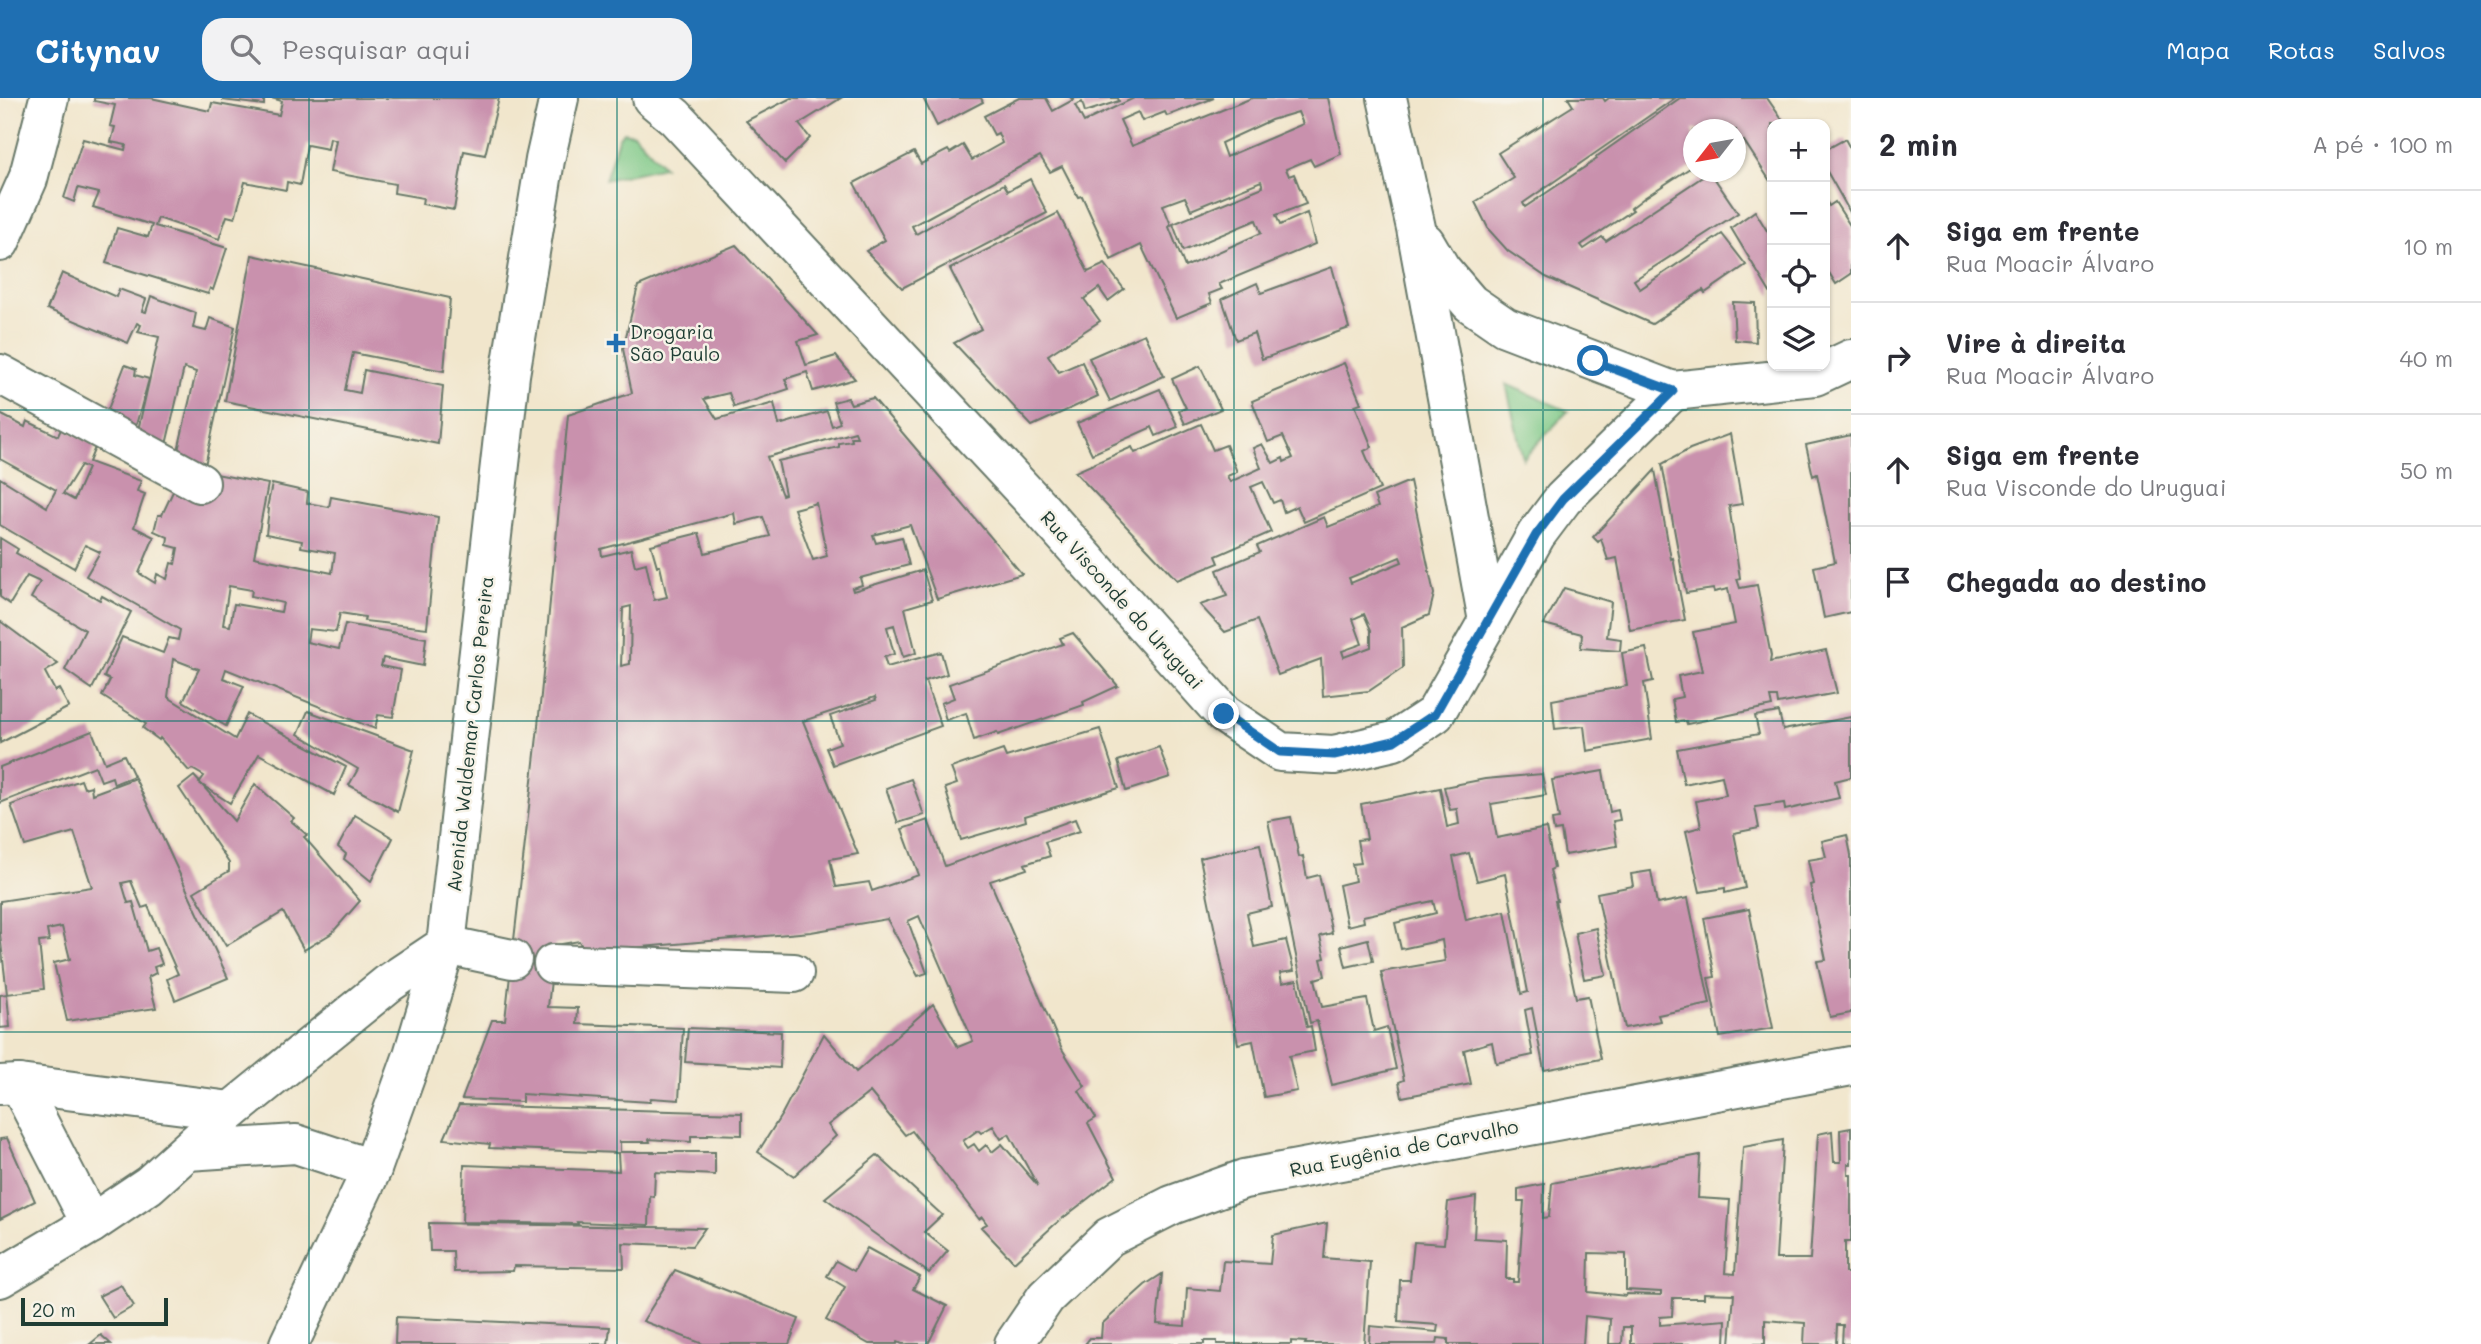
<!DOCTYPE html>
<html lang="pt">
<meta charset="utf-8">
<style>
body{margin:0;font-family:Mali,sans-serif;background:#f2f2f3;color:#2b2b33}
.controls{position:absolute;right:21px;top:21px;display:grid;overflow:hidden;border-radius:14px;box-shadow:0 2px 5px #0004}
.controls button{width:63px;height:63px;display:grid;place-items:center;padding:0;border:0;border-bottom:2px solid #e1e1e2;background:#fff;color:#2b2b33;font:35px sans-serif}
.compass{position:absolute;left:1683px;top:21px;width:63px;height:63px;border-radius:50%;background:#fff;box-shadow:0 2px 5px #0004;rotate:239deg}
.scale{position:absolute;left:21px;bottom:18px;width:147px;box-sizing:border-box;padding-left:7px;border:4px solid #1f3d34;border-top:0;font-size:19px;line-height:24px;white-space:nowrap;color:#1f3d34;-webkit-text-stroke:5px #f7f3e8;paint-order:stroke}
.stop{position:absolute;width:21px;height:21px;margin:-16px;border:5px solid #1f6fb2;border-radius:50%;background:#fff}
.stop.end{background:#1f6fb2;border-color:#fff;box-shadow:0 2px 7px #0008}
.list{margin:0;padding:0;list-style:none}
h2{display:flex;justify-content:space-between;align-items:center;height:91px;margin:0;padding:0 28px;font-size:30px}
h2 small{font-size:23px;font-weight:400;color:#7c7c81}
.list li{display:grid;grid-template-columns:46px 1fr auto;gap:21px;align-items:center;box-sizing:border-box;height:112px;padding:0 28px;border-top:2px solid #e1e1e2}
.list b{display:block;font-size:26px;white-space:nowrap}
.list p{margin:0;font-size:23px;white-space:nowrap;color:#7c7c81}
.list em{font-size:23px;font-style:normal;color:#7c7c81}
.icon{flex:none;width:38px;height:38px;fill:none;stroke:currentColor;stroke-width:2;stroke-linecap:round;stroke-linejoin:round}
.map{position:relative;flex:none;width:1851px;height:1246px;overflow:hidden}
header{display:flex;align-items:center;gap:42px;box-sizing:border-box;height:98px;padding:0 35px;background:#1f6fb2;color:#fff}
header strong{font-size:33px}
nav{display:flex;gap:38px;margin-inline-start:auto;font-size:24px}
.search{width:490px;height:63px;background:#f2f2f3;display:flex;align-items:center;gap:18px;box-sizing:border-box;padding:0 24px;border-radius:21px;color:#7c7c81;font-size:26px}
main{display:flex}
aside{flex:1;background:#fff}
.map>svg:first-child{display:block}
.green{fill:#7dc886;stroke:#4e825d;stroke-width:2}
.building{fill:#c991ad;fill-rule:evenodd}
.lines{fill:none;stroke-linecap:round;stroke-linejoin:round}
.minor-casing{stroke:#687869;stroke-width:42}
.minor{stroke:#fff;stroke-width:38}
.route{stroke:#1f6fb2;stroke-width:9}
.grid{fill:none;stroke:#0f766e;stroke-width:2;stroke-opacity:0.55}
.poi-dot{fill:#1f6fb2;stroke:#f7f3e8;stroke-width:2.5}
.labels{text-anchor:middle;stroke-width:5;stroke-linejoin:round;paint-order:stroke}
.poi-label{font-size:19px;fill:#1f3d34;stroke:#f7f3e8;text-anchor:start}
.street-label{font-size:19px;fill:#1f3d34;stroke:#f7f3e8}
</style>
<header>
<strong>Citynav</strong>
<div class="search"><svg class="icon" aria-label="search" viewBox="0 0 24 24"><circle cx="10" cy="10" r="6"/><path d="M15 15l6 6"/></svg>Pesquisar aqui</div>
<nav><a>Mapa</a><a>Rotas</a><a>Salvos</a></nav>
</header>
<main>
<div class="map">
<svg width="1851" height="1246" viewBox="0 0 1851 1246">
<rect width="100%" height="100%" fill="#f7f3e8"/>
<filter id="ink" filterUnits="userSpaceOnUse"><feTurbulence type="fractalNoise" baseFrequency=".0143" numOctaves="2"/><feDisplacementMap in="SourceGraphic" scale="14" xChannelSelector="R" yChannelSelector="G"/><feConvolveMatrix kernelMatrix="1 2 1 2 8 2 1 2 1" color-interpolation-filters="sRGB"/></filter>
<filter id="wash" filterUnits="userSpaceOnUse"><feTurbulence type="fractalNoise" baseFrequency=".00686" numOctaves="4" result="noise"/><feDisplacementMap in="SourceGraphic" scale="28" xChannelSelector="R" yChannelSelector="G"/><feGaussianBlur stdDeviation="1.57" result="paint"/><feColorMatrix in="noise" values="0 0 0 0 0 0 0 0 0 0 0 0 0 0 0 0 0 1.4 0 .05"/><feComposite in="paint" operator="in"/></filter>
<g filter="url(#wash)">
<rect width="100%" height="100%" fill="#f1e6cc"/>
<g class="green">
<path d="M623,34L634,36L664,69L605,82L618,41Z"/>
<path d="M1506,286L1568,313L1523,361Z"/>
</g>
<g id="blocks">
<g class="building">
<path d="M94,0H151L210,13L212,5L279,17L282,3L271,0H499L485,57L464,53L454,112L422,106L423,100L394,95L395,86L330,74L336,42L330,40L328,51L307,47L300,87L287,84L286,92L245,84L235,120L227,118L219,141L158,120L155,128L227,150L213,192L210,190L208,196L106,165L117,130L148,139L152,127L93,109L99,95L78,90L74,104L64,100L83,41L125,52L126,47L111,44L115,29L110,28L115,7L94,3Z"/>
<path d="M223,0H264V7L223,2Z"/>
<path d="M791,0H841L799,26L810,40L785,65L746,23Z"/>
<path d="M923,0H981L983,4L937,28Z"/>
<path d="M1019,0H1046L1053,13L1073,2L1071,0H1118L1119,3L1085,14L1082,4L1075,7L1084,24L1134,0H1214L1167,18L1165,14L1142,23L1138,14L1120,22L1132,48L1252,0H1328L1341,56L1314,68L1310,61L1286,71L1289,78L1294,76L1306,106L1276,117L1280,127L1307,115L1315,146L1219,186L1222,191L1209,196L1212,205L1176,220L1141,147L1111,162L1082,98L1078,99L1062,68L1050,74L1040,58L912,128L916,136L1004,86L1008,93L1030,81L1047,115L902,190L866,153L885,142L854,85L914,54L921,66L948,52L950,55L963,47L972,62L1002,45L998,35L994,37L984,18ZM1298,14L1303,26L1226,59L1221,45L1271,22ZM1261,83L1263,89L1173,126L1183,153L1256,122L1261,135L1185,169L1169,129L1171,127L1163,107L1185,99L1191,112Z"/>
<path d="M1568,0H1603L1605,3L1609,0H1675L1523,105L1525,109L1597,61L1596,59L1680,0H1767L1785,26H1772V86L1744,43L1736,49V32H1693V68L1644,100L1631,110L1633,112L1581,147L1584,151L1602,139L1606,143L1710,74L1738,115L1634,182L1640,191L1722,136L1746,167L1705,195L1703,192L1652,226L1546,179L1508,153L1489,132L1475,104L1514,80L1498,55L1573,8Z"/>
<path d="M1845,41L1851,52V116L1825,70V52Z"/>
<path d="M1825,101L1829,108L1835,104L1851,129V176L1836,186L1825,168Z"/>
<path d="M1755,113L1772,141V198L1731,130Z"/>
<path d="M1058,115L1088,174L1105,166L1124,191L1108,203L1099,190L1084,201L1100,223L1048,257L1059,274L1082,264L1098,298L1032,328L954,245L981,231L950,171Z"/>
<path d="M736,147L818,237L798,243L806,267L836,258L855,281L813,293L807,274L785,281L789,291L734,309L729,295L704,301L717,321L774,305L779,327L827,313L832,328L840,325L833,304L848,300L851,306L873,300L1022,476L937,501L910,427L873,437L876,445L902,439L909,467L860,480L862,487L852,490L853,493L923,472L932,502L905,510L916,555L903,559L894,527L887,529L894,556L884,559L887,569L941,554L947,576L925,583L941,628L833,667L826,650L840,645L830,618L876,602L875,599L803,623L858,756L830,761L836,789L869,784L872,793L919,777L902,731L928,722L945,768L1075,721L1080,733L1045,744L1050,758L1025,766L1027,771L990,783L1062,951L1085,988L1079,993L1096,1020L1088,1025L1116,1079L1054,1127L1014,1164L981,1129L987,1126L982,1119L979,1121L912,1033L905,1037L870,994L828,1027L836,1038L794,1078L758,1054L782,1016L824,936L856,974L933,906L958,949L973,943L919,818L908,823L927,875L918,878L887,821L811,834L585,854L579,843L555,847L548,909L578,910L577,926L683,930L679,1002L651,1000L650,1004L522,996V1004L462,1001L492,922H505L537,638L568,317L632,295L623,251L638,188ZM855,334L857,339H851L852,343L839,345V349L778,363L785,396L782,397L767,359ZM816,405L827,458L813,462L794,411ZM734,415L736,426L763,419L770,438L705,455L699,435L651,447L657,468H660L667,499L654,502L646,465L635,468L631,451L602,458L601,451ZM631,508L630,566L621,568L623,510ZM993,1028L1001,1041L1009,1036L1038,1088L1002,1046L992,1054L986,1047L979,1053L974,1046L968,1050L963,1043L978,1032L981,1035Z"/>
<path d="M252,157L450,200L444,273L353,255L345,292L360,295L364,272L443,288L438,346L225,303Z"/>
<path d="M1332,169L1349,230L1262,261L1254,235L1236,242L1222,201L1257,185L1261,195Z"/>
<path d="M62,175L116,199L119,191L146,201L142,213L146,214L151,198L196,215L193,230L206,233L210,220L235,229L204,372L177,357L196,274L184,270L165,351L137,337L159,239L138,234L141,227L137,225L128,245L47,211Z"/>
<path d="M1733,204L1755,205L1756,244L1735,242Z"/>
<path d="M1144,236L1164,278L1110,303L1089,260Z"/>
<path d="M1344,265L1361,305L1355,307L1372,349L1364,353L1380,391L1304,424L1297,408L1284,414L1280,402L1273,405L1263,384L1251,389L1271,434L1216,458L1219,465L1177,482L1075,374L1132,349L1135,355L1201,326L1213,352L1226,347L1237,374L1227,378L1230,384L1261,370L1253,350L1262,346L1273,365L1283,360L1284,364L1293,360L1283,338L1268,344L1252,303Z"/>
<path d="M125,267L136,271L135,277L149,281L134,334L105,319Z"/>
<path d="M1200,268L1221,311L1185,326L1179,313L1186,310L1172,281Z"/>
<path d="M1160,291L1178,329L1156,338L1152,329L1092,356L1077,325Z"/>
<path d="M0,316L25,329L27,323L58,338L62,329L96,347L89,364L141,383L137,393L145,396L134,429L154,439L139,475L155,485L157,476L167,481L171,465L175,466L178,450L167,447L168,439L154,433L158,417H162L176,387L211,375L268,386L254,459L332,475L335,455L301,449L302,443L266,436L269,411L267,410L272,386L308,394L307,405L329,409L331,399L438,419L427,530L364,523L365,519L340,515L336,534L309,531L307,544L339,551L345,526L426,540L423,568L383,560L381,568L401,572L393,619L378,617L375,631L226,571L223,580L244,588L226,628L183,603L199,571L173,561L168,599L235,641L247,616L346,669L334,697L259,656L230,705L199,685L204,678L192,671L189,673L160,640L159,642L143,630L146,626L102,598L110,582L104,579L122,539L163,555L169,540L178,542L180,532L86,478L100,454L85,447L74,470L0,427V380L47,409L56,392L0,361ZM81,367L88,370L74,402L63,396ZM229,488L252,492L251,498L283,505L281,514L234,506L230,528L223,527Z"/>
<path d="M1730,336L1742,406L1729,408L1740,480L1737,481L1740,490L1757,487L1771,558L1770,564L1826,552L1837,595L1778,606L1777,599H1770L1772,608L1687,626L1686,623L1676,624L1672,601L1682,599L1678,578L1702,573L1693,534L1735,526L1728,491L1714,494L1713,491L1686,495L1662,366L1690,351Z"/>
<path d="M1851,337V514L1824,520L1814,469L1835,464L1817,376L1813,378L1806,347Z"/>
<path d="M1655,372L1671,461L1673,460L1685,522L1630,532L1617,460L1608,462L1601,441L1598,444L1593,439Z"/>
<path d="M1410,383L1434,496L1429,517L1402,529L1403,570L1369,593L1323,598L1321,561L1278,577L1257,522L1225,534L1200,507L1227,498L1217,472L1260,454L1257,448L1324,419L1328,429L1378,409L1374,398ZM1400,459L1402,464L1351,485L1349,480ZM1364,516L1371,532V549L1344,559L1342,553L1362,546L1353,521Z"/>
<path d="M0,440L18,451L16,455L100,502L102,498L131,514L92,591L65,572L85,532L31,500L40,484L27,478L10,506L0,499Z"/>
<path d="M1564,490L1611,504L1607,539L1621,541L1620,553L1581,550L1582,536L1544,526Z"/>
<path d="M0,523L58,566L45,574L55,593L59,591L69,609L0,645Z"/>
<path d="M1073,535L1118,588L1083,604L1084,607L998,637L997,634L974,642L966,615L946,622L941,605L954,600L949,586L1063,546L1060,540Z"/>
<path d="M1646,550L1653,583L1644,585L1652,641L1587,653L1584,628L1555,631L1552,602L1627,588L1622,555Z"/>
<path d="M308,613L414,652L398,714L349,687L358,671L298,636Z"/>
<path d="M1779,614L1783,632L1851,619V679L1835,683L1839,700L1785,712L1784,705L1755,709L1759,730L1734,735L1745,790L1725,795V790L1700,794L1686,733L1701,729L1696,703L1726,697L1722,678L1684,686L1677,651L1759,636L1755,618Z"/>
<path d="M1100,631L1119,690L1025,718L1026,723L961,742L945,690L957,686L951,670L1003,652L1006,659Z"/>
<path d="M92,633L105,665L124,657L134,678L114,686L112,679L101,683L95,668L0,705V669Z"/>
<path d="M1159,649L1170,679L1126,693L1118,663Z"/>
<path d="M1603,673L1610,714L1618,712L1620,722L1613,723L1617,748L1565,757L1561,732L1554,733L1552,722L1559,721L1552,682Z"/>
<path d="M1542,676L1546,697L1491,706L1497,740L1546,730L1554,770L1550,772L1557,803H1555L1576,900L1588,898L1601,961L1544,972L1532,910L1525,912L1533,957L1496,965L1492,944L1464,952L1471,986L1402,999L1399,984L1404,982L1381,874L1445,863L1442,842L1401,851L1395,825L1436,815L1433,803L1363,818L1364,824L1347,828L1339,787L1355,783L1352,766L1361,765L1357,742L1367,741L1361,706L1440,690L1447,729L1459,726L1457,711L1450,712L1444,689L1485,681ZM1469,755L1477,783L1505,776L1528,894L1521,896L1505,813L1466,822L1453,759Z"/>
<path d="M194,678L234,723L255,686L294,720L291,723L307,737L304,739L360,803L332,835L304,852L283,814L226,848L194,794L229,773V765L179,690Z"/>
<path d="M135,680L228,880L175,902L167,881L178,876L148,808L142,810L131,783L122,785L128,805L133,804L147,853L156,850L162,866L154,869L156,875L148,879L156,910L67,923L54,865L70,861L62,829L47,832L49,843L39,844L44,891L7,896L10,929L0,930V897L7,896L0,836V803L92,789L74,734L25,748L11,707L81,682L84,690L91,688L92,696Z"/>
<path d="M911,681L924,717L898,725L886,690Z"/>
<path d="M355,717L393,740L371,783L344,761L346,756L338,749Z"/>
<path d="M1291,719L1299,759L1303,758L1307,780L1319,777L1332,835L1320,838L1325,860L1321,861L1325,878L1315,881L1322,909L1367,901L1374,933L1387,929L1396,971L1332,987L1317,923L1310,925L1268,723Z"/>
<path d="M1847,737L1851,757V915L1830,919L1817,863L1826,862L1810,787L1813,786L1808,762L1826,759L1822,743Z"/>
<path d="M1260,746L1272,809L1247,815L1254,849L1286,842L1294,873L1280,875L1282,885L1297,882L1307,929L1311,928L1315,953L1289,958L1297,993L1264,999L1253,943L1238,946L1200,760Z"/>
<path d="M1651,773L1657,806L1688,800L1710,906L1658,917L1660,923L1625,930L1597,795L1633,788L1631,776Z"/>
<path d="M1749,811L1773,930L1720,939L1708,880L1715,879L1704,820Z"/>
<path d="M1596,830L1606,877L1584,881L1575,835Z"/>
<path d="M1368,841L1373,863L1346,869L1341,848Z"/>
<path d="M688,930L781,934L780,970L685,964Z"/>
<path d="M459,1007L742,1015V1037L708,1036V1038H691V1044L649,1041L650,1044H620V1054H715V1077L655,1074L654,1099L650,1098L649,1127L577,1124L578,1126L462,1124L464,1067L619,1073L618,1055L489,1050L490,1046L444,1041Z"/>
<path d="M1851,1030V1066H1848V1077H1851V1144H1845V1175H1851V1246H1842L1843,1227H1837L1836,1246H1804L1805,1225L1765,1222V1246H1730L1734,1196L1704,1195V1200H1673L1672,1218L1660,1219V1227L1726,1222L1725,1246H1631V1229H1623L1622,1246H1609L1610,1221L1585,1218L1583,1246H1448V1241L1438,1240L1437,1246H1369L1370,1228L1437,1234L1438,1227L1398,1224L1400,1182H1410L1414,1144L1444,1146L1448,1104L1476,1099L1474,1140L1507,1142L1506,1181H1513V1184H1518L1524,1103H1518V1091L1544,1086L1543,1120L1549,1119L1552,1085L1700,1057L1698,1100L1730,1102L1725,1175L1735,1176L1743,1049L1783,1042L1776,1161H1810L1818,1036L1832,1033L1834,1064H1841L1840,1032ZM1589,1155L1626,1156V1192L1661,1194V1197L1627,1196L1626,1198L1588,1194Z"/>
<path d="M7,1040L35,1103L0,1121V1041Z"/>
<path d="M877,1057L942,1117L924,1134L948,1153L929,1175L825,1100Z"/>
<path d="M429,1125L705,1130L692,1148L623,1145L624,1170L514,1168L513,1173L454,1174L453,1153H430Z"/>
<path d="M1327,1125L1324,1160L1370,1164L1364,1246H1305L1306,1244L1291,1243V1246H1217V1243H1204V1246H1085L1090,1240H1101L1102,1226L1145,1187L1162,1176L1157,1226L1185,1228L1187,1190L1220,1193L1223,1163L1270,1166L1273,1137Z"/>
<path d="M867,1150L920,1179L913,1191L947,1208L928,1246H902L898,1244L897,1246H869L826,1222L845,1189L827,1178L836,1163L854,1173Z"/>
<path d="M675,1172L799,1221L789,1246H703L643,1223Z"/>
<path d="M121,1187L134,1208L113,1220L99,1198Z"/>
<path d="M396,1219L610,1229L608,1246H395Z"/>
<path d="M101,1237L111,1246H90Z"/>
</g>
</g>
</g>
<g filter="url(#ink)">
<use href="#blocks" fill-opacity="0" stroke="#687869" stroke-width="2"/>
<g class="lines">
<g class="minor-casing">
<g id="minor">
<path d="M652,0L675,19L1040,410L1224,616L1280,654L1334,657L1394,643L1435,616L1488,523L1416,130L1387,0"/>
<path d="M0,144L28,81L49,0"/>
<path d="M1425,144L1441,171L1470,205L1505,229L1673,293L1815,278L1851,261"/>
<path d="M0,276L200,385"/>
<path d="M1488,523L1536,437L1563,401L1673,293"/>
<path d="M553,866L794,875"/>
<path d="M19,986L91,1126"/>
<path d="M0,987L19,986L231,1013"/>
<path d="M188,1053L296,1046L372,1071"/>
<path d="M0,1180L91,1126L149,1087L231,1013L389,885L446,847L512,861"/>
<path d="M289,1246L372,1071L413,957L446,847L510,277L545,62L559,0"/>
<path d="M1014,1246L1046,1199L1109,1139L1172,1107L1244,1081L1851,968"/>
</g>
</g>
<use href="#minor" class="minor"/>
</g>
</g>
<g class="lines" filter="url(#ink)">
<path class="route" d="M1224,616L1280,654L1334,657L1394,643L1435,616L1536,437L1563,401L1673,293L1593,263"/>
</g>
<path class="grid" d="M309,0V1246M617,0V1246M926,0V1246M1234,0V1246M1543,0V1246M0,312H1851M0,623H1851M0,934H1851"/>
<path class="poi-dot" d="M612.5 234.5h7v7h7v7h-7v7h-7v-7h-7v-7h7z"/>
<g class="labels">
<g class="poi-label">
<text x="630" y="241">Drogaria<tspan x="630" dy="22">São Paulo</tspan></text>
</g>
<g class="street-label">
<text transform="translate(1122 502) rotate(48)" y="7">Rua Visconde do Uruguai</text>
<text transform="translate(470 636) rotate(-84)" y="7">Avenida Waldemar Carlos Pereira</text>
<text transform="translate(1404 1050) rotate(-11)" y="7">Rua Eugênia de Carvalho</text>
</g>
</g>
</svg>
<div class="controls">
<button>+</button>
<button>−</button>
<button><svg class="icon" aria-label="locate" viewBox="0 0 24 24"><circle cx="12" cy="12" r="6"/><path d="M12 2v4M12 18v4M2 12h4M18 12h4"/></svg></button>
<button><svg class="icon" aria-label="layers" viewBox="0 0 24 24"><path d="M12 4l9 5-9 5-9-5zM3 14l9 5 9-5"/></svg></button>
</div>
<svg class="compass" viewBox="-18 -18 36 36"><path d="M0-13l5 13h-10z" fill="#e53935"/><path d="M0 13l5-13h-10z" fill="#7c7c81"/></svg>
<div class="scale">20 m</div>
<div class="stop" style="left:1593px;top:263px"></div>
<div class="stop end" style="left:1224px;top:616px"></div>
</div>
<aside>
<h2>2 min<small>A pé · 100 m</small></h2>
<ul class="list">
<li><svg class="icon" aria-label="ahead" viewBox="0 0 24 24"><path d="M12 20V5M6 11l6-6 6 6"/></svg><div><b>Siga em frente</b><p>Rua Moacir Álvaro</p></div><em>10 m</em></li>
<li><svg class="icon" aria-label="right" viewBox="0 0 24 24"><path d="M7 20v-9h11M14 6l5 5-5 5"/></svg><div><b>Vire à direita</b><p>Rua Moacir Álvaro</p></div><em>40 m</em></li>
<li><svg class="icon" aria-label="ahead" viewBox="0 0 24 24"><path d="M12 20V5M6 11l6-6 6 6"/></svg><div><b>Siga em frente</b><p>Rua Visconde do Uruguai</p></div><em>50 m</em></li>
<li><svg class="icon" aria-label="arrive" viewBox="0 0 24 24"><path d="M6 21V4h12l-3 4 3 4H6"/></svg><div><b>Chegada ao destino</b></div></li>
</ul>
</aside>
</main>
